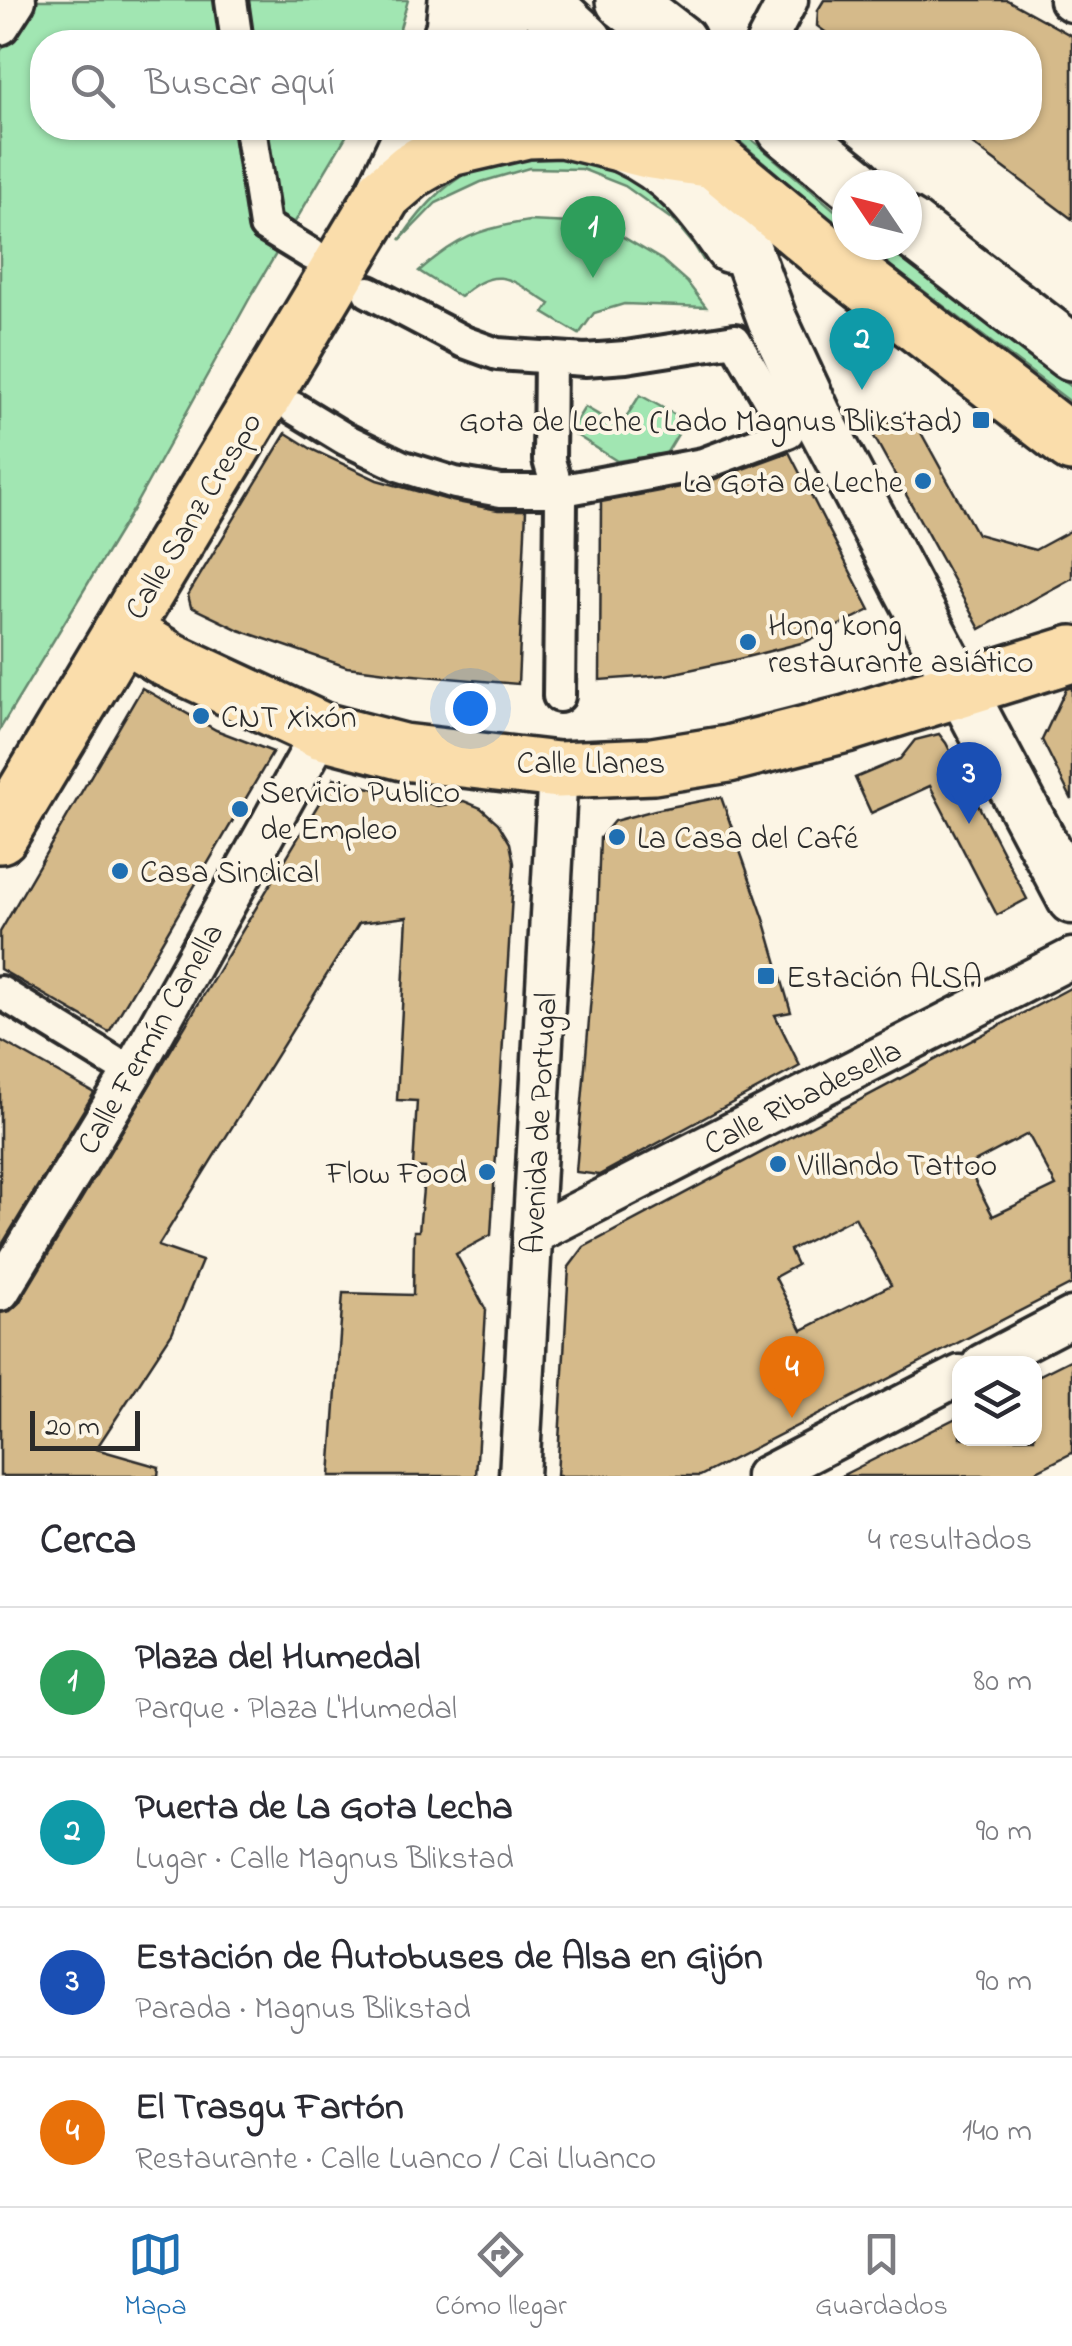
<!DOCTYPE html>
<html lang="es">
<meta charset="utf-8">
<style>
body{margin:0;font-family:"Indie Flower",sans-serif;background:#f7f7f7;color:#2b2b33}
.controls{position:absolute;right:30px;bottom:30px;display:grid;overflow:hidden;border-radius:20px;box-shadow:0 2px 8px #0004}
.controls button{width:90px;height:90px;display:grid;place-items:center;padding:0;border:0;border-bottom:2px solid #e1e1e2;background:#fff;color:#2b2b33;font:50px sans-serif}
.compass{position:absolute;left:832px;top:170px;width:90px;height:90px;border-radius:50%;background:#fff;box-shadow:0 2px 8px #0004;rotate:305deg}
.scale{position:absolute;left:30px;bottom:25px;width:110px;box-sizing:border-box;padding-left:10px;border:5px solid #2b2b2b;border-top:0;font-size:28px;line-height:35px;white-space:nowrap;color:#2b2b2b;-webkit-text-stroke:8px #fcf5e5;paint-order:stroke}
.you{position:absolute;left:470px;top:708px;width:35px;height:35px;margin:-25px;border:8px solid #fff;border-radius:50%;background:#1a73e8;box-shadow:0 0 0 15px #1a73e833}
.badge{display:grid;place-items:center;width:65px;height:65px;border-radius:50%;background:#1f6fb2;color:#fff;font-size:32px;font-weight:700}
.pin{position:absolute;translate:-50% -82px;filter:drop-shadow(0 2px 5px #0008)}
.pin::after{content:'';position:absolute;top:52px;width:35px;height:30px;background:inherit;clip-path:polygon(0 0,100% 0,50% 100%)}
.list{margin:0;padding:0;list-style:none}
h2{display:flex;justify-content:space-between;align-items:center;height:130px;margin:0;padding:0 40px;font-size:42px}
h2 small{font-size:32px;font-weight:400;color:#7c7c81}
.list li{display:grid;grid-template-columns:65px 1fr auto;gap:30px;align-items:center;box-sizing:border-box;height:150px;padding:0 40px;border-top:2px solid #e1e1e2}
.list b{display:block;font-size:38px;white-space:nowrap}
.list p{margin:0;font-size:32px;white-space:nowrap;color:#7c7c81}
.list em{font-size:32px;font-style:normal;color:#7c7c81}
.icon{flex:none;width:55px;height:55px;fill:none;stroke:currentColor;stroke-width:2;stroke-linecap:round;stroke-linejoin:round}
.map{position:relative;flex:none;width:1072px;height:1476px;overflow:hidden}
.search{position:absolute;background:#fff;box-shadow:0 2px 8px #0004;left:30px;right:30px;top:30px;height:110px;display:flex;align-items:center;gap:25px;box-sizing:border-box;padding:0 35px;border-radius:40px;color:#7c7c81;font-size:38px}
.sheet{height:730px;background:#fff}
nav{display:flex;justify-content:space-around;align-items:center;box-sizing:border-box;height:140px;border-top:2px solid #e1e1e2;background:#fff;font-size:28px;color:#7c7c81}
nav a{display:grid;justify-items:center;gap:5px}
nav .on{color:#1f6fb2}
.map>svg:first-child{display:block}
.green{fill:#a1e6b2;stroke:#66886e;stroke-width:2.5}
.building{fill:#d5ba8a;stroke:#2b2b2b;stroke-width:2.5;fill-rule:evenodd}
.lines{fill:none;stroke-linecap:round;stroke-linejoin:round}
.pedestrian-casing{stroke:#2b2b2b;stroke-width:38}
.minor-casing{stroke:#2b2b2b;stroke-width:45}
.tertiary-casing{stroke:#2b2b2b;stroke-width:55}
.secondary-casing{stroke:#2b2b2b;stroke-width:62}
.primary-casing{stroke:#2b2b2b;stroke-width:62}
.pedestrian{stroke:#fcf5e5;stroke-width:30}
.minor{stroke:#fcf5e5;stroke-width:38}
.tertiary{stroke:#fcf5e5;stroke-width:48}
.secondary{stroke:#fcf5e5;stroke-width:55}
.primary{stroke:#faddab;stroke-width:55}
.poi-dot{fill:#1f6fb2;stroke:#fcf5e5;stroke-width:4}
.labels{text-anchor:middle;stroke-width:8;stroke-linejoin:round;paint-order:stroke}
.poi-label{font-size:32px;fill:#2b2b2b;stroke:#fcf5e5;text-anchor:start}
.street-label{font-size:32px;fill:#2b2b2b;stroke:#fcf5e5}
</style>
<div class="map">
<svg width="1072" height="1476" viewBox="0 0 1072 1476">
<rect width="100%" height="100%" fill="#fcf5e5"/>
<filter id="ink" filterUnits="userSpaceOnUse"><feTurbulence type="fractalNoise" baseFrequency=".01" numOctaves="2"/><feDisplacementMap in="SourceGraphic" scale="20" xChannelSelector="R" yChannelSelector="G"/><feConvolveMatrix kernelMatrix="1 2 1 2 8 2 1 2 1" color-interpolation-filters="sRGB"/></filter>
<g filter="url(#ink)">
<g class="green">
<path d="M30,0H408L396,42H42V128H351L252,294L133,509L0,729V52Z"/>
<path d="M724,128H738L844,218L838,226Z"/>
<path d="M532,153L598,161L662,195L696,240L704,261L694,245L674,221L625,186L582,169L529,168L481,182L436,203L400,240C421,209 448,178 484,165C499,159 517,157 532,153Z"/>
<path d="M529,221L572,223L611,230L662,260L687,282L706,307L624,304L594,313L579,334L544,313L550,304C513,281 498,262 460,297L419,271C457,238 479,229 529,221Z"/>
<path d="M863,245H883L1072,387V403Z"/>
<path d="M640,395L686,421L666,454L617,461L570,431L585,407L620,427Z"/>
</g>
<g class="building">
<path d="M824,0H1007L1072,36V219L951,128H1030V42H839L817,26L818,10Z"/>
<path d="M909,411L977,534L1035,550L1072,530V578L980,629L871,431Z"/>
<path d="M286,433L313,450L377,480L452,501L498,510H526L518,684L402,674L347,667L239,630L191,607L188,595Z"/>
<path d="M789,452L870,610L805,642L735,660L666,675L600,680L601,502L707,482Z"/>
<path d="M1072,687V800L1042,740L1066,689Z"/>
<path d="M142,688L216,730L273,752L109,1032L0,969V932Z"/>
<path d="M939,734L946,743L1027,899L997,915L930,786L871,813L855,778L900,759L915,740Z"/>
<path d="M334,778L438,806L464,801L481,808L498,823L510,843L514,863L491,1235L456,1254L486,1310L476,1476H330L343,1293L413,1295L414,1231H419L425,1168L413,1167L417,1101L397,1100L407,917L359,923L158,1246L202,1261L172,1333L96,1449L159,1467L158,1476H0V1313L10,1311L19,1303Z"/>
<path d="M721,797L764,919L791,1012L775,1015L800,1066L599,1175L576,1172L596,938L600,838L614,821L655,810Z"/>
<path d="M1072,987V1284L700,1476H557L569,1267L584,1247ZM1028,1134L1056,1186L993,1216L967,1166ZM855,1217L891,1285L802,1330L775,1277L797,1265L790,1250Z"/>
<path d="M0,1040L94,1093L0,1248Z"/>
<path d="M1072,1359V1453L1027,1476H841L960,1416V1438H1034V1378Z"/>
</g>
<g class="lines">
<g class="pedestrian-casing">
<g id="pedestrian">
<path d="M231,0L237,42"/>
<path d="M250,128L265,226L311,254"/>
<path d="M550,357L549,460L561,502L559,696"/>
<path d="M294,408L345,439L401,466L455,483L501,491H558L703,464L788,432L735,340L626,357L585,360L497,354L464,342L369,292"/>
<path d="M0,992L132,1073"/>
</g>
</g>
<g class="minor-casing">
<g id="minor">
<path d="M1069,0L1072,2"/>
<path d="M0,25L16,0"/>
<path d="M766,42L788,0"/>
<path d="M532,1235L1072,958"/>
<path d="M0,1291L132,1073L322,731"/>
<path d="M982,1364L1072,1317"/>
<path d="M519,1476L558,770"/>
<path d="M765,1476L960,1375"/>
</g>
</g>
<g class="tertiary-casing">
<g id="tertiary">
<path d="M623,148C672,170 700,205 729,248"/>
<path d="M714,160L772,319L818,418L1072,899"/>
</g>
</g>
<g class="secondary-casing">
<g id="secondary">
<path d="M540,0L585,42"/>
<path d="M624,0L678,42"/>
<path d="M449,42L454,29L457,0"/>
<path d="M491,42L503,12L504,0"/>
<path d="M785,128L856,185"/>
<path d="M384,194L415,128"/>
<path d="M907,226L1072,353"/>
</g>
</g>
<g class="primary-casing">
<g id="primary">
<path d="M122,632L169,660L322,731L403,752L558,770L653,766L728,754L846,724L1072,654"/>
<path d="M0,835L384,194L412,170L450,148L527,130L562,129L652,151L714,160L833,259L1072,444"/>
</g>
</g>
<use href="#pedestrian" class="pedestrian"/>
<use href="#minor" class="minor"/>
<use href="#tertiary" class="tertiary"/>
<use href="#secondary" class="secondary"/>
<use href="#primary" class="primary"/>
</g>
</g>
<g class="poi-dot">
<rect x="971" y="410" width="20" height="20" rx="5"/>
<circle cx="923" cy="481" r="10"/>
<circle cx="748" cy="642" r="10"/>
<circle cx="201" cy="716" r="10"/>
<circle cx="240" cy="809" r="10"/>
<circle cx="617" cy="837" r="10"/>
<circle cx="120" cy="871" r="10"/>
<rect x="756" y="966" width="20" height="20" rx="5"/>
<circle cx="778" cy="1164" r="10"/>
<circle cx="487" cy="1172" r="10"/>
</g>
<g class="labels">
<g class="poi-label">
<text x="961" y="431" text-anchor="end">Gota de Leche (Lado Magnus Blikstad)</text>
<text x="903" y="492" text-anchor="end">La Gota de Leche</text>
<text x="768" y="635">Hong kong<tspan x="768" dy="37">restaurante asiático</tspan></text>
<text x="221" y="727">CNT Xixón</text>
<text x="260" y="802">Servicio Publico<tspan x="260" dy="37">de Empleo</tspan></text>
<text x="637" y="848">La Casa del Café</text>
<text x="140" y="882">Casa Sindical</text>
<text x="786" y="987">Estación ALSA</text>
<text x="798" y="1175">Villando Tattoo</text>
<text x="467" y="1183" text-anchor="end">Flow Food</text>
</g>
<g class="street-label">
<text transform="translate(192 515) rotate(-59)" y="11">Calle Sanz Crespo</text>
<text x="591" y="773">Calle Llanes</text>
<text transform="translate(149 1038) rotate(-60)" y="11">Calle Fermín Canella</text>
<text transform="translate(802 1096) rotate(-27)" y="11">Calle Ribadesella</text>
<text transform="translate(538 1123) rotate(-87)" y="11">Avenida de Portugal</text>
</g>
</g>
</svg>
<div class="controls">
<button><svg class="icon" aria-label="layers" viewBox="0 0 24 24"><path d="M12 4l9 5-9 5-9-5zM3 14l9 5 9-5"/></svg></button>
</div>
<svg class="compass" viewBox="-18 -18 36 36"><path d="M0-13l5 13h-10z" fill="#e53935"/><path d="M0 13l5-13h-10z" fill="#7c7c81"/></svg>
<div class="scale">20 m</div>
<div class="you"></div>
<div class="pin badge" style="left:593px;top:278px;background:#2e9e5b">1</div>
<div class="pin badge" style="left:862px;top:390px;background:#0f9aa8">2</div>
<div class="pin badge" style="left:969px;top:824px;background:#1a4fb4">3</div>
<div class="pin badge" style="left:792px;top:1418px;background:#e8710a">4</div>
<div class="search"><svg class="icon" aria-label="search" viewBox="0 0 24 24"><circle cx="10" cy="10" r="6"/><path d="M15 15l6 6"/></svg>Buscar aquí</div>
</div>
<section class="sheet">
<h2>Cerca<small>4 resultados</small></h2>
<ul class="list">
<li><span class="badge" style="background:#2e9e5b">1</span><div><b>Plaza del Humedal</b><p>Parque · Plaza L'Humedal</p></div><em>80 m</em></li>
<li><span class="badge" style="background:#0f9aa8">2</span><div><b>Puerta de La Gota Lecha</b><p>Lugar · Calle Magnus Blikstad</p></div><em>90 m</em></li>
<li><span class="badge" style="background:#1a4fb4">3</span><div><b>Estación de Autobuses de Alsa en Gijón</b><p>Parada · Magnus Blikstad</p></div><em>90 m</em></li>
<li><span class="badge" style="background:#e8710a">4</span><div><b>El Trasgu Fartón</b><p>Restaurante · Calle Luanco / Cai Lluanco</p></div><em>140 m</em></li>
</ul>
</section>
<nav>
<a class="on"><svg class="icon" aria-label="map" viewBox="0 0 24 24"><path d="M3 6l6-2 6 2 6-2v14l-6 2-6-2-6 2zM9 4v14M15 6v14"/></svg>Mapa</a>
<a><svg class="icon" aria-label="directions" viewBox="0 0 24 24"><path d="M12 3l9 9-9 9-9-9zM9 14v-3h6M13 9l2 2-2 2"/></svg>Cómo llegar</a>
<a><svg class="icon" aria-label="saved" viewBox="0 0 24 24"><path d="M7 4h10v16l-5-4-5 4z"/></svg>Guardados</a>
</nav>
